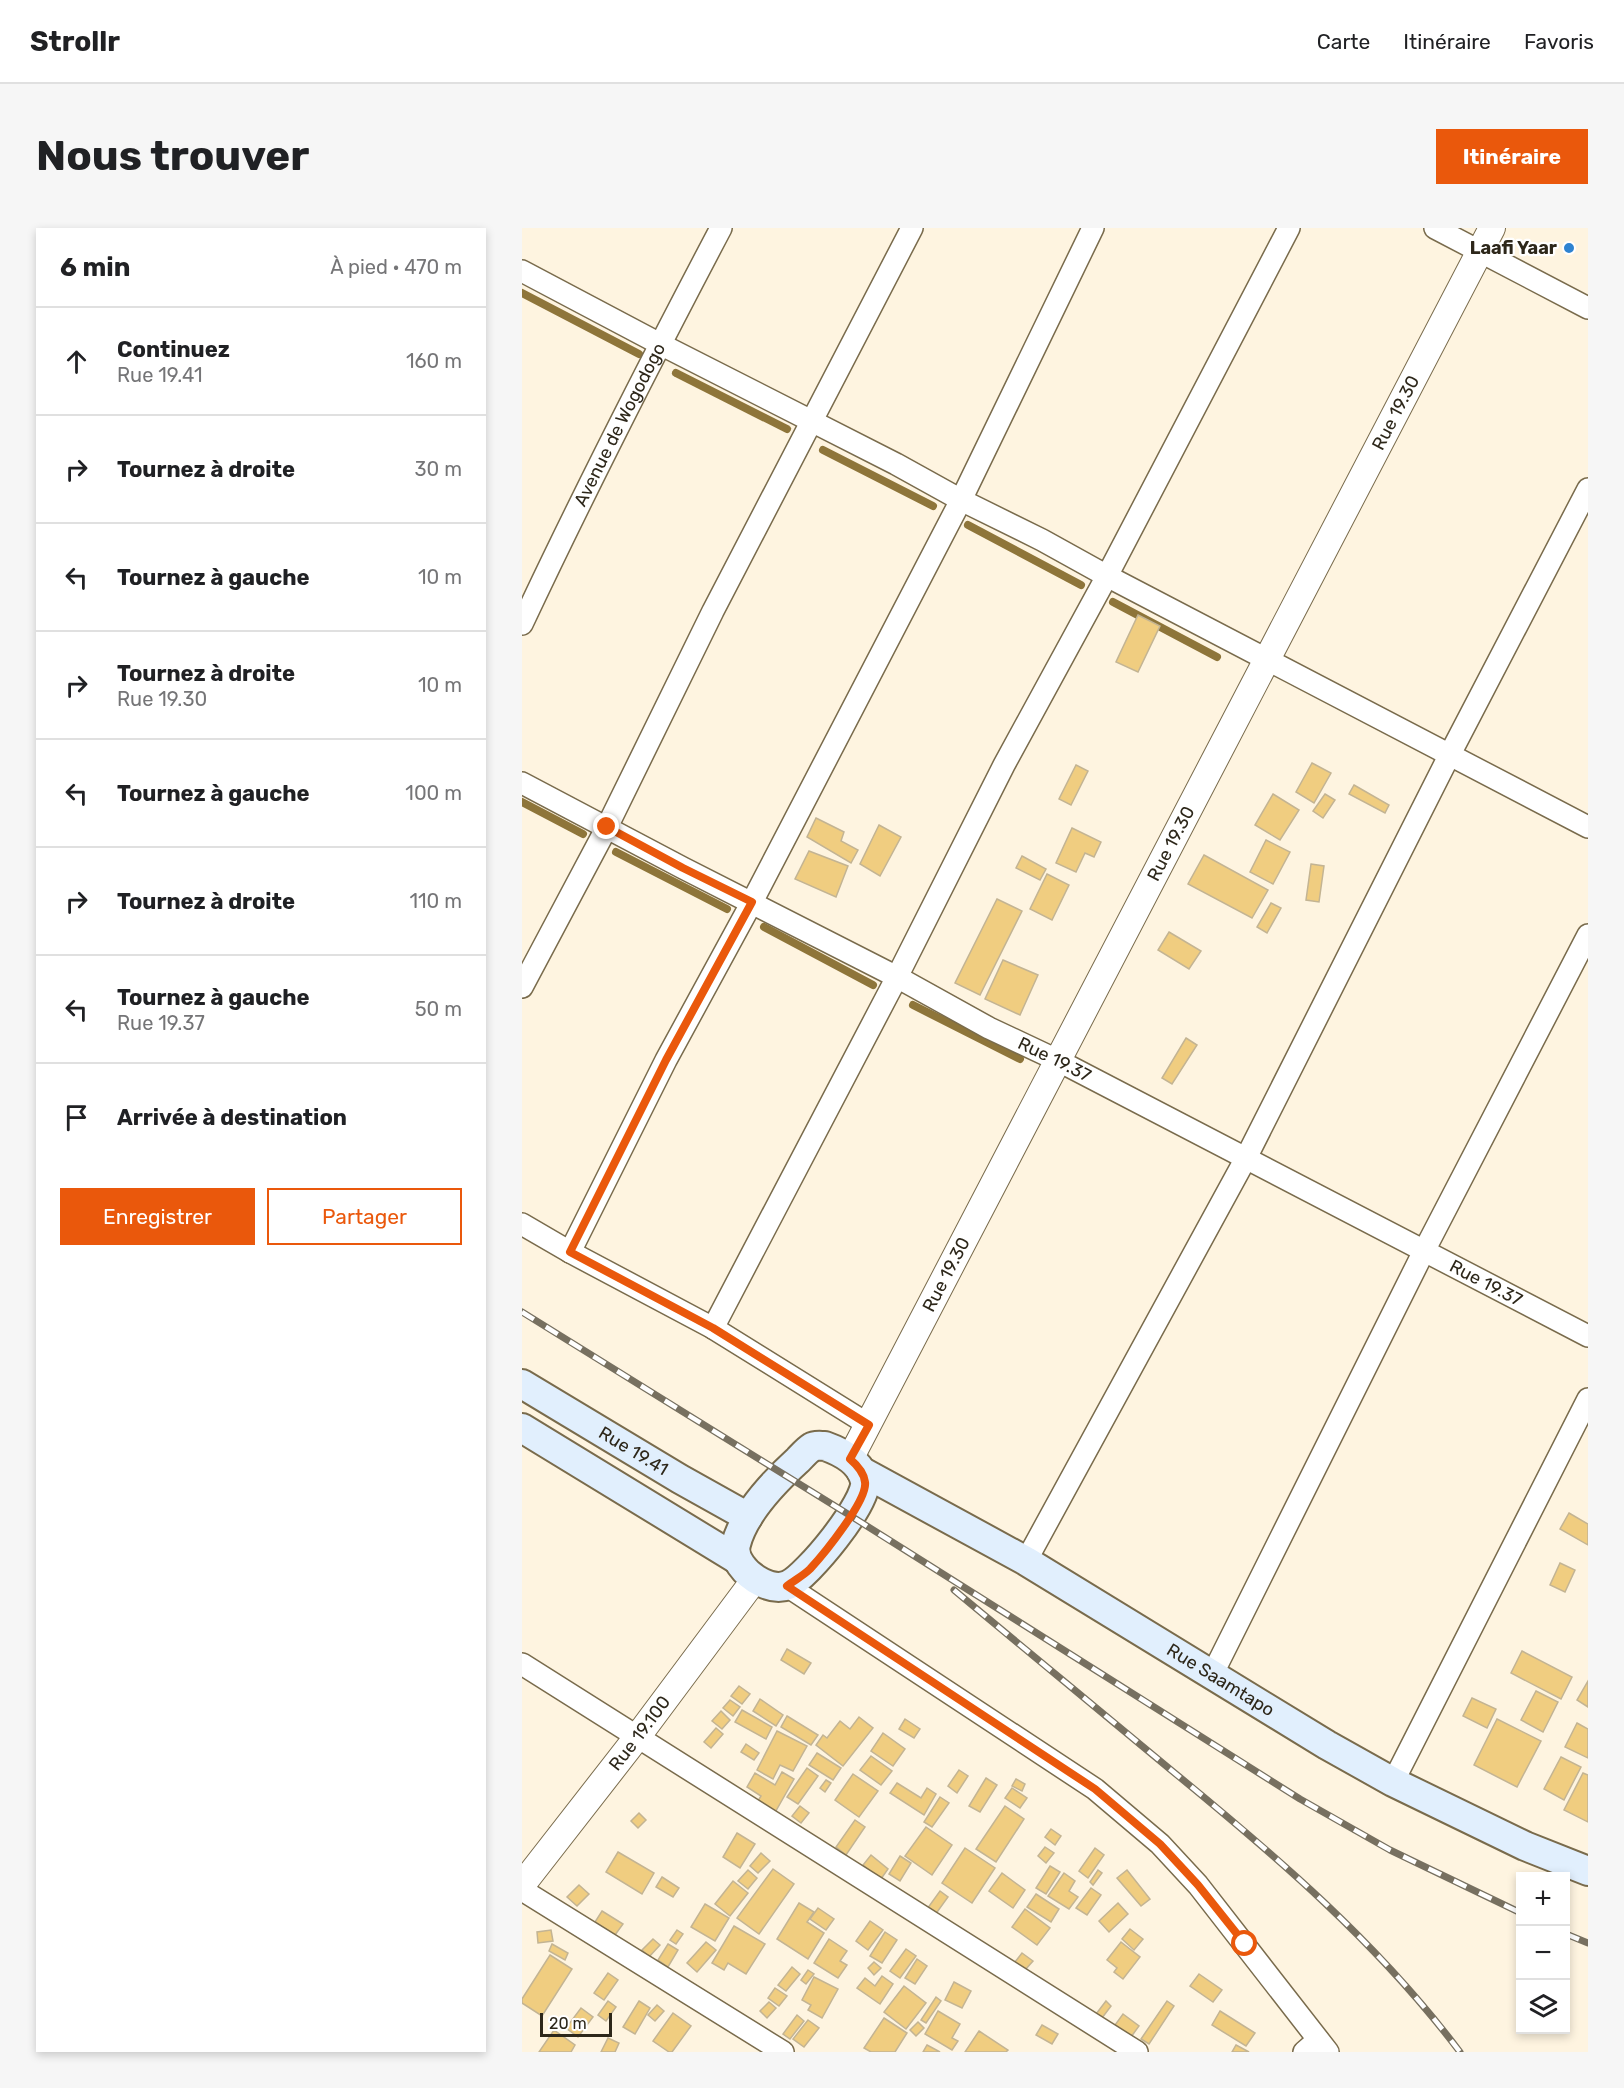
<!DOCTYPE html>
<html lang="fr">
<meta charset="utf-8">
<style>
body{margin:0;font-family:Rubik,sans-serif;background:#f6f6f6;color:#202124}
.controls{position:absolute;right:18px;bottom:18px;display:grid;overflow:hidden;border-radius:0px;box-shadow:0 3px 9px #0003}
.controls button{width:54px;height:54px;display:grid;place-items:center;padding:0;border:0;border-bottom:2px solid #e0e0e0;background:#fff;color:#202124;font:30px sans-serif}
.scale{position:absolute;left:18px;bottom:15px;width:72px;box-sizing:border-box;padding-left:6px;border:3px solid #2d271a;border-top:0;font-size:16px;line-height:21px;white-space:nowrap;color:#2d271a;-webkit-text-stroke:4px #fff;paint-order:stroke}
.stop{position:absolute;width:18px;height:18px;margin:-14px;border:4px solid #ea580c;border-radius:50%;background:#fff}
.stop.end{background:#ea580c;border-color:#fff;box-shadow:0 2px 6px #0008}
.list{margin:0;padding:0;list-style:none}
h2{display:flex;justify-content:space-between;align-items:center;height:78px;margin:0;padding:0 24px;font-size:26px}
h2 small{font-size:20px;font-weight:400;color:#757577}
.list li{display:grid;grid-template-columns:39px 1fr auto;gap:18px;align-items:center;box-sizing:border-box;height:108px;padding:0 24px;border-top:2px solid #e0e0e0}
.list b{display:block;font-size:22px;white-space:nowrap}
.list p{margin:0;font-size:20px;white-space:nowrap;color:#757577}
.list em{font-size:20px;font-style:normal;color:#757577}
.actions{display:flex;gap:12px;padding:18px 24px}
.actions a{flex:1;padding:14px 0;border:2px solid #ea580c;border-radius:0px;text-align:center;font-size:21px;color:#ea580c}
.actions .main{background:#ea580c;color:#fff}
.icon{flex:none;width:33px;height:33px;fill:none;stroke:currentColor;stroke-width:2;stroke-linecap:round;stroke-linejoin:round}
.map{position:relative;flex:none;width:1066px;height:1824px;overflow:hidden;border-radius:0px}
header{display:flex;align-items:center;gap:36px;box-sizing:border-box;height:84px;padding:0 30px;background:#fff;border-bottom:2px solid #e0e0e0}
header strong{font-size:28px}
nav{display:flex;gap:33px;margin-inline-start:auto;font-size:21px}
.intro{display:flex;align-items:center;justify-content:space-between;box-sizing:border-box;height:144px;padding:0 36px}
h1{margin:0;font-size:42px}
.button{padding:15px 27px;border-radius:0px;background:#ea580c;color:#fff;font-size:21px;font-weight:700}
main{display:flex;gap:36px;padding:0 36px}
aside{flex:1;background:#fff;border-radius:0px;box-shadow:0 3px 9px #0003}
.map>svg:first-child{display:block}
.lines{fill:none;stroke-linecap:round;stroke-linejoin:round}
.stream{stroke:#8e753a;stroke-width:8}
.building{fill:#f0cd80;stroke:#c3b493;stroke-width:1.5}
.minor-casing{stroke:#796b4c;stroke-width:24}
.tertiary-casing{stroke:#796b4c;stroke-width:28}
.secondary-casing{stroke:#796b4c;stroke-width:32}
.minor{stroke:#fff;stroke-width:21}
.tertiary{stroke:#fff;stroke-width:26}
.secondary{stroke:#e1effd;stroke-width:28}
.rail-casing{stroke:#777060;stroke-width:7}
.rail{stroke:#fff;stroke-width:4.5;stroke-dasharray:14;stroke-linecap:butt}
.route{stroke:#ea580c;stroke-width:8}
.poi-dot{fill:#2e83d1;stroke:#fff;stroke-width:2}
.labels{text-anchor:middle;stroke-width:4.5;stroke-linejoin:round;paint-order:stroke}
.poi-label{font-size:18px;font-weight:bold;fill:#2d271a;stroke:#fff;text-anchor:end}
.street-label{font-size:18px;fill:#2d271a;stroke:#fff}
</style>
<header>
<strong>Strollr</strong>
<nav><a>Carte</a><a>Itinéraire</a><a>Favoris</a></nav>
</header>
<div class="intro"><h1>Nous trouver</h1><a class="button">Itinéraire</a></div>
<main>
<aside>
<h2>6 min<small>À pied · 470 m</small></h2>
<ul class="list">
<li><svg class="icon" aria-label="ahead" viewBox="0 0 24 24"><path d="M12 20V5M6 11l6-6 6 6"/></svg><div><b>Continuez</b><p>Rue 19.41</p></div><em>160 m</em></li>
<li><svg class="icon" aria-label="right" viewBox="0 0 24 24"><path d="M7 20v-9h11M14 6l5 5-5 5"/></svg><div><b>Tournez à droite</b></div><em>30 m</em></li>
<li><svg class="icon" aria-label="left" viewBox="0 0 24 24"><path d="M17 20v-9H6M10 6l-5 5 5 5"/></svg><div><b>Tournez à gauche</b></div><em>10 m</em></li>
<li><svg class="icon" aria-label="right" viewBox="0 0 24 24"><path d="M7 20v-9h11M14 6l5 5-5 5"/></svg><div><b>Tournez à droite</b><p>Rue 19.30</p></div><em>10 m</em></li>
<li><svg class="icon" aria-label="left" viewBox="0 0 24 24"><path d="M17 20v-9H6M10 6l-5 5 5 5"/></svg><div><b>Tournez à gauche</b></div><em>100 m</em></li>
<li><svg class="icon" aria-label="right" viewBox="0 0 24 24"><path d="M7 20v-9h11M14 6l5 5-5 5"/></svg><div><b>Tournez à droite</b></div><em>110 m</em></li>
<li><svg class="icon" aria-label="left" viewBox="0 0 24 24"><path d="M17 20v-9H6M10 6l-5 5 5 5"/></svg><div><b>Tournez à gauche</b><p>Rue 19.37</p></div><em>50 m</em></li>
<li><svg class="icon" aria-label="arrive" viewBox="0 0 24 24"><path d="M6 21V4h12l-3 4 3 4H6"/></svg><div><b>Arrivée à destination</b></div></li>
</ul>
<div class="actions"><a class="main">Enregistrer</a><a>Partager</a></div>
</aside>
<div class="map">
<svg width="1066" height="1824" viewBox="0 0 1066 1824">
<rect width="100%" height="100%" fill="#fef4e0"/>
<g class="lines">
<g class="stream">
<path d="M0,65L117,126"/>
<path d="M154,145L265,201"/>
<path d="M301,222L411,278"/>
<path d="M446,297L559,357"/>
<path d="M591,374L695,429"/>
<path d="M0,574L61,606"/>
<path d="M94,624L205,681"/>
<path d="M242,699L351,757"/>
<path d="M391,777L498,831"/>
</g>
</g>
<g class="building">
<path d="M616,387L638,398L616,444L594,434Z"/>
<path d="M790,535L809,545L792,575L774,564Z"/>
<path d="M554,537L566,543L549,577L537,571Z"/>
<path d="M832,557L867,577L863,585L827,566Z"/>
<path d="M751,566L777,582L758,612L733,597Z"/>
<path d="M803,566L813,572L801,590L791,583Z"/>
<path d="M294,590L322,604L319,613L336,622L329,635L285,609Z"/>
<path d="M357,597L379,609L358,648L338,636Z"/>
<path d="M550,600L579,614L572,629L563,625L554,644L534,635Z"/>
<path d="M744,612L768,624L751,656L728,644Z"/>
<path d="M287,623L326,638L314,669L273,651Z"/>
<path d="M682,627L746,662L730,690L666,656Z"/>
<path d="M500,628L524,641L518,652L494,640Z"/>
<path d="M789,636L802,638L797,674L784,672Z"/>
<path d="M525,646L547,657L530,692L508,681Z"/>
<path d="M475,671L500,683L458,767L433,755Z"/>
<path d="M749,675L759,680L745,705L735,699Z"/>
<path d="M647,704L679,723L667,741L636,722Z"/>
<path d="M481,732L516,747L498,787L463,771Z"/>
<path d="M664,810L675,817L650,856L640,850Z"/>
<path d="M1047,1285L1066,1296V1317L1038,1301Z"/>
<path d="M1038,1335L1053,1342L1043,1364L1028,1357Z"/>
<path d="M265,1421L289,1435L282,1446L259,1432Z"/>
<path d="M1000,1423L1050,1449L1039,1471L989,1445Z"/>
<path d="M1066,1453V1479L1055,1472Z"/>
<path d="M217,1458L228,1466L220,1476L209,1468Z"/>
<path d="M1014,1463L1036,1474L1021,1504L999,1492Z"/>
<path d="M950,1470L974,1481L965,1500L941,1488Z"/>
<path d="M238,1471L261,1487L254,1498L231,1483Z"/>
<path d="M208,1472L218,1479L211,1488L201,1480Z"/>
<path d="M220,1482L250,1499L244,1511L213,1494Z"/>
<path d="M199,1483L208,1492L200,1501L190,1493Z"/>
<path d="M265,1488L296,1507L289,1517L259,1499Z"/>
<path d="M337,1489L351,1500L321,1538L294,1517L301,1507L305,1510L318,1493L328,1501Z"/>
<path d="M383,1491L398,1501L392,1510L377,1501Z"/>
<path d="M975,1491L1019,1513L995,1559L952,1537Z"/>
<path d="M1055,1495L1066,1501V1530L1043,1519Z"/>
<path d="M194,1500L201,1506L189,1520L182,1514Z"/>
<path d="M255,1503L285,1518L271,1543L258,1537L251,1551L235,1542Z"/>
<path d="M361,1505L383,1521L371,1538L349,1523Z"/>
<path d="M224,1516L237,1525L232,1532L219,1524Z"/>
<path d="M295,1525L319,1540L311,1552L287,1537Z"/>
<path d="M349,1528L370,1543L359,1557L338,1542Z"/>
<path d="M1039,1529L1059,1539L1042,1572L1022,1561Z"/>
<path d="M285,1540L296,1548L276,1576L265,1569Z"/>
<path d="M437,1542L446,1548L435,1565L426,1558Z"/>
<path d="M260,1544L272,1551L251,1588L233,1578L239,1568L225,1559L233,1545L253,1557Z"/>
<path d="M1061,1545L1066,1547V1594L1042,1582Z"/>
<path d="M331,1546L356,1563L337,1589L313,1572Z"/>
<path d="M464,1550L475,1557L458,1584L447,1578Z"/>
<path d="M494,1551L503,1556L500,1563L490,1558Z"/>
<path d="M304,1552L309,1555L303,1564L298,1560Z"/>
<path d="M375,1555L399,1570L405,1560L414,1566L402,1587L368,1565Z"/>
<path d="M490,1560L505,1570L498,1580L483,1570Z"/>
<path d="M418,1569L427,1575L410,1599L402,1594Z"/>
<path d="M278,1578L287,1585L279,1595L270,1588Z"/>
<path d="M483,1578L502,1591L474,1634L454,1621Z"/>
<path d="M117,1585L124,1592L116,1600L109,1593Z"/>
<path d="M333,1592L343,1599L324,1627L314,1619Z"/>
<path d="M404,1599L430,1617L410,1647L383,1628Z"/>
<path d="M529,1601L539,1608L533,1617L523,1609Z"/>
<path d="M215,1605L233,1616L218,1640L201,1629Z"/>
<path d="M523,1619L532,1625L524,1635L516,1628Z"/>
<path d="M443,1620L473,1640L450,1675L420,1655Z"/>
<path d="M573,1620L582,1627L566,1650L557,1643Z"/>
<path d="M96,1624L132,1645L120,1666L84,1644Z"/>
<path d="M239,1625L248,1633L236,1645L228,1638Z"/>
<path d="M349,1627L366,1641L359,1651L341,1637Z"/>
<path d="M378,1628L389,1635L378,1653L367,1646Z"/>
<path d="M528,1638L538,1644L524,1666L514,1660Z"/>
<path d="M251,1641L272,1656L237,1706L215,1690Z"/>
<path d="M226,1642L235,1650L226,1661L216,1653Z"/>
<path d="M576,1642L580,1645L571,1657L568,1654Z"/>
<path d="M605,1642L628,1671L619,1678L595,1650Z"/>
<path d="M480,1645L503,1662L491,1680L467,1663Z"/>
<path d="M542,1645L553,1653L547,1663L556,1669L547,1681L526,1668Z"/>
<path d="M140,1649L157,1660L151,1669L134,1659Z"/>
<path d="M211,1653L226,1665L208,1688L193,1676Z"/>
<path d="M57,1657L67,1666L55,1678L45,1669Z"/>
<path d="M569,1660L579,1667L565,1687L554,1680Z"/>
<path d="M418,1663L426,1669L413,1687L405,1681Z"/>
<path d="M514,1666L537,1681L529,1694L505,1679Z"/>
<path d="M277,1675L292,1684L285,1694L302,1705L286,1731L255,1711Z"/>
<path d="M596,1675L606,1686L587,1704L577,1693Z"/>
<path d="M183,1676L207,1690L193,1713L169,1699Z"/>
<path d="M296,1680L312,1691L304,1702L288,1691Z"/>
<path d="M503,1681L528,1700L515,1717L490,1699Z"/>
<path d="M80,1683L101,1696L93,1707L73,1694Z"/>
<path d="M348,1693L361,1702L346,1722L334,1713Z"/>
<path d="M212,1698L243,1716L224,1746L206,1735L202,1742L190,1735Z"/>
<path d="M608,1701L621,1711L612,1722L600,1711Z"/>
<path d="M29,1702L31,1713L16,1715L15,1704Z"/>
<path d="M155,1702L161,1706L154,1716L148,1712Z"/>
<path d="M363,1704L375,1712L360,1735L348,1728Z"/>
<path d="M131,1711L138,1717L127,1729L120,1722Z"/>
<path d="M307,1711L325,1723L318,1733L325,1737L316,1750L292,1735Z"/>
<path d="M184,1714L194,1722L175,1744L165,1735Z"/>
<path d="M599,1714L618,1729L601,1751L592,1744L595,1740L585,1732Z"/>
<path d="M30,1716L46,1725L43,1732L27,1723Z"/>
<path d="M146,1716L156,1722L146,1739L136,1732Z"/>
<path d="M384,1721L394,1728L378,1750L368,1743Z"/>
<path d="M500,1725L511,1733L503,1742L493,1734Z"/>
<path d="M28,1727L50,1741L20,1788L0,1775V1771Z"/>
<path d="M395,1731L405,1738L393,1756L383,1750Z"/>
<path d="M352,1734L359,1740L352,1747L346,1740Z"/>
<path d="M270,1739L278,1746L264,1763L256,1757Z"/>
<path d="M286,1742L292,1746L284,1756L279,1752Z"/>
<path d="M86,1745L96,1752L82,1772L72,1765Z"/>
<path d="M677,1746L700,1762L691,1774L668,1758Z"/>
<path d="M360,1748L371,1756L358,1776L335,1760L343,1750L353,1758Z"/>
<path d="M292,1749L316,1761L300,1790L286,1782L289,1777L280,1772Z"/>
<path d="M432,1754L449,1763L440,1780L423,1772Z"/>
<path d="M382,1758L404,1775L384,1801L362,1784Z"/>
<path d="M253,1760L265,1768L257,1778L246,1770Z"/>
<path d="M414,1769L419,1773L404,1795L399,1792Z"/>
<path d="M86,1773L94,1779L84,1793L76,1787Z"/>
<path d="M117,1773L128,1780L113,1806L101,1799Z"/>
<path d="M584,1773L589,1778L580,1790L574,1786Z"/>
<path d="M645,1773L652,1778L627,1816L619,1811Z"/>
<path d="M247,1774L254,1780L245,1790L238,1783Z"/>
<path d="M135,1777L142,1783L133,1793L126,1787Z"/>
<path d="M59,1780L71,1789L56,1809L44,1800Z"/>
<path d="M416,1783L438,1796L430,1810L436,1813L430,1822L403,1806Z"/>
<path d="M698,1783L733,1805L724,1818L690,1797Z"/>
<path d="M151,1785L169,1798L150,1824H147L131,1813Z"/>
<path d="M601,1786L617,1798L609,1809L593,1797Z"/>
<path d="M275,1787L282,1793L268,1811L261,1806Z"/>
<path d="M362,1790L385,1805L373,1824H349L342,1820Z"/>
<path d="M286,1792L297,1800L282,1819L271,1811Z"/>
<path d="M396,1794L402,1800L394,1808L388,1802Z"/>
<path d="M520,1797L536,1806L530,1816L514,1807Z"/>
<path d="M32,1802L53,1817L49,1824H17Z"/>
<path d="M457,1803L486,1822L484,1824H443Z"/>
<path d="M86,1810L97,1815L93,1824H79Z"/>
<path d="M405,1817L418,1824H401Z"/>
<path d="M714,1817L727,1824H710Z"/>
</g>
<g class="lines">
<g class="minor-casing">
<g id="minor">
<path d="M913,0L1066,80"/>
<path d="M0,43L138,116L374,236L439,272L520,312L585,348L1066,599"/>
<path id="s1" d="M0,396C63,262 130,131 199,0"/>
<path id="s2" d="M0,555L161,640L375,749L467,800L535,832L1066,1108"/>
<path d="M0,759L85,599L191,383L390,0"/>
<path d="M0,996L48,1024L191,1100L347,1197"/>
<path d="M48,1024L144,832L230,674L439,272L571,0"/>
<path d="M191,1100L375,749L482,537L585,348L767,0"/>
<path d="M504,1333L724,930L927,528L1066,261"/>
<path d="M265,1358L573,1561L638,1616L676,1657L806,1824"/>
<path d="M0,1436L615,1824"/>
<path d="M690,1447L902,1023L1066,707"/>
<path d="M871,1554L1066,1171"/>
<path d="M0,1662L261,1824"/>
<path d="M782,1824L796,1812"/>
</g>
</g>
<g class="tertiary-casing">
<g id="tertiary">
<path id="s3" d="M328,1231L970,0"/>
<path id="s4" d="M0,1657L116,1508L233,1351"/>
</g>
</g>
<g class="secondary-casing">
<g id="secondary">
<path id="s5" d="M0,1156L158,1251L226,1289"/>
<path d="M0,1200L213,1330"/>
<path d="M303,1218C320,1224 339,1234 343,1253C347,1273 285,1349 266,1357C250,1364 228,1350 219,1337C214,1330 212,1324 214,1316C222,1285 253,1253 276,1232C280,1228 285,1222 290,1219C293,1217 299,1218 303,1218Z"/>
<path id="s6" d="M339,1243L504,1333L805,1517L871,1554L1003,1618L1066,1643"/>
</g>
</g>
<use href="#minor" class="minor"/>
<use href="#tertiary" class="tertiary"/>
<use href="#secondary" class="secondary"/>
<g class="rail-casing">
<g id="rail">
<path d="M0,1084L329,1288L778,1571L868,1622L999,1685"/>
<path d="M432,1362C504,1422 577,1482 649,1542C754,1628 856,1715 938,1824"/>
<path d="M1044,1706L1066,1715"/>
</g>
</g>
<use href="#rail" class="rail"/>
</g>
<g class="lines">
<path class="route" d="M85,599L161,640L230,674L144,832L48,1024L191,1100L347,1197L328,1231C335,1237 342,1245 343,1254C346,1272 301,1327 288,1341C282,1347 273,1352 265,1358L573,1561L638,1616L676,1657L723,1716"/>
</g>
<circle class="poi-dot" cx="1047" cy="20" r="6"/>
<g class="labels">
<g class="poi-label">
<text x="1035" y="26">Laafi Yaar</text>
</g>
<g class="street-label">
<text dy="6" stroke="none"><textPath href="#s3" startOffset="1180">Rue 19.30</textPath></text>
<text dy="6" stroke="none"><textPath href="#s1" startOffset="222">Avenue de Wogodogo</textPath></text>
<text dy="6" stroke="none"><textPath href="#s3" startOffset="694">Rue 19.30</textPath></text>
<text dy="6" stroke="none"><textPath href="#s2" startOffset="600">Rue 19.37</textPath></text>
<text dy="6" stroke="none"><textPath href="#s3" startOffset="208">Rue 19.30</textPath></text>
<text dy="6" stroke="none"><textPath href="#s2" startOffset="1086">Rue 19.37</textPath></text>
<text dy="6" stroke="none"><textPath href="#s5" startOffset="130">Rue 19.41</textPath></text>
<text dy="6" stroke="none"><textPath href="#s6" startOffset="416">Rue Saamtapo</textPath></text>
<text dy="6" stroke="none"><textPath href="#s4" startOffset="192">Rue 19.100</textPath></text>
</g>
</g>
</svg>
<div class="controls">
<button>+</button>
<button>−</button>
<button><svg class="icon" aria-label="layers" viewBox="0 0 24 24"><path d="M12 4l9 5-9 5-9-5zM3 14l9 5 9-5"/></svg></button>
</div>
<div class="scale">20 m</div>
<div class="stop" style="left:723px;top:1716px"></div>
<div class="stop end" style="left:85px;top:599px"></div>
</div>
</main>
